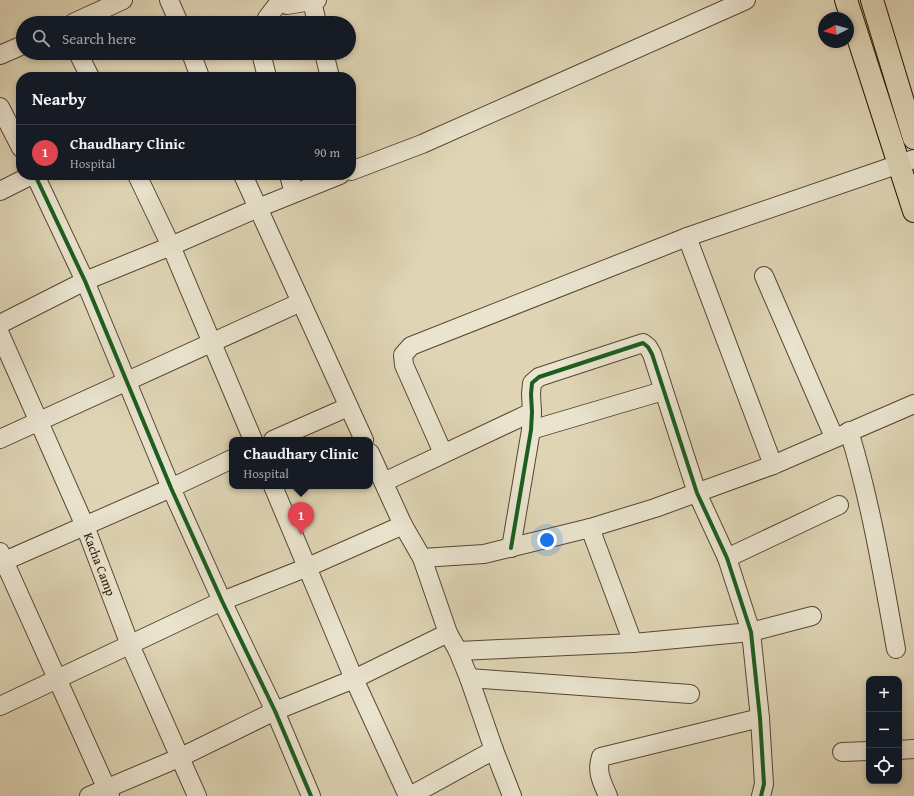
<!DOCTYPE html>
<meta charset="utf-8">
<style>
body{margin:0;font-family:"Gentium Book Plus",serif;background:#20242c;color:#f1f3f6}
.controls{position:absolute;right:12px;bottom:12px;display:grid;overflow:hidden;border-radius:8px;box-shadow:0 2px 6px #0003}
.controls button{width:36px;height:36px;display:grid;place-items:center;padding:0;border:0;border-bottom:1px solid #363941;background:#171b24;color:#f1f3f6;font:20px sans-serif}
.compass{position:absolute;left:818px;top:12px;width:36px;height:36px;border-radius:50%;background:#171b24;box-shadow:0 2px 6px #0003;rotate:264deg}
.you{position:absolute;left:547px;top:540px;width:14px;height:14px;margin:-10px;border:3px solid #fff;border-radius:50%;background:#1a73e8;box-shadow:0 0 0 6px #1a73e833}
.badge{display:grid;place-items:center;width:26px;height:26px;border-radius:50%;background:#1a73e8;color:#fff;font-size:13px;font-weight:700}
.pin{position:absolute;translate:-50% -33px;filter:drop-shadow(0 1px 2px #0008)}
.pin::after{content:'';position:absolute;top:21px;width:14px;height:12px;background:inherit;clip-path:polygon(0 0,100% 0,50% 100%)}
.popup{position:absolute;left:229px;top:437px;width:144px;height:52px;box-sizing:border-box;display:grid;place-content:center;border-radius:8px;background:#171b24;filter:drop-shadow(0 1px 3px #0005);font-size:13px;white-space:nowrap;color:#9ea1a6}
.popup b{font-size:15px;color:#f1f3f6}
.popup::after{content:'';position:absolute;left:50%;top:100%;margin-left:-8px;border:8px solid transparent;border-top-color:#171b24}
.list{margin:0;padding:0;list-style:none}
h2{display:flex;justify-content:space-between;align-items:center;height:52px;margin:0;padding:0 16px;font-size:17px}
h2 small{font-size:13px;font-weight:400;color:#9ea1a6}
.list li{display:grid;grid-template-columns:26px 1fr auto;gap:12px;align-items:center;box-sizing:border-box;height:56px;padding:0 16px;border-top:1px solid #363941}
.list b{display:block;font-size:15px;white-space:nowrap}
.list p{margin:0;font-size:13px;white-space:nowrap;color:#9ea1a6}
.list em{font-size:13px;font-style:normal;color:#9ea1a6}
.icon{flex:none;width:22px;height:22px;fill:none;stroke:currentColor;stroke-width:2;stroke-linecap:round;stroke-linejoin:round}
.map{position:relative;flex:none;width:914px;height:796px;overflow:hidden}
.search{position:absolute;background:#171b24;box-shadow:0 2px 6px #0003;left:16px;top:16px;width:340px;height:44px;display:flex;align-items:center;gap:10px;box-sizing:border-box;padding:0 14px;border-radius:22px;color:#9ea1a6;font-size:15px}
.panel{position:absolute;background:#171b24;box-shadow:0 2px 6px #0003;left:16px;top:72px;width:340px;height:108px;border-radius:16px}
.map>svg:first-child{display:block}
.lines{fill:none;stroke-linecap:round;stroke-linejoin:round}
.street-casing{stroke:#564632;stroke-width:20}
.primary-casing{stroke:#291606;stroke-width:24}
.street{stroke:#eae4cf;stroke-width:18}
.primary{stroke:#dfd5b5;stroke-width:22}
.cycleway-casing{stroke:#eae4cf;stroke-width:6}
.cycleway{stroke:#1b5e20;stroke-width:4}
.labels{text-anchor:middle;stroke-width:3;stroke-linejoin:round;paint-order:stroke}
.street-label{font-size:13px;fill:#291606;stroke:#eae4cf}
</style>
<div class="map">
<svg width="914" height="796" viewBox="0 0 914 796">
<rect width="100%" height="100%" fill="#dfd5b5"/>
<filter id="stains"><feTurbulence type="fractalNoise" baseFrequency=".005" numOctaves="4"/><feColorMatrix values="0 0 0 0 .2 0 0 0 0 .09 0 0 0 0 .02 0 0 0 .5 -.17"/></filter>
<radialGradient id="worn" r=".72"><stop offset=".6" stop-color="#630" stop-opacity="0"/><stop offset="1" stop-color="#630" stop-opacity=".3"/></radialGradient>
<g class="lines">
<g class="street-casing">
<g id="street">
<path d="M169,0L179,23"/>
<path d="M280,0L287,5L317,0"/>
<path d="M312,1L317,23"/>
<path d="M73,23L123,0"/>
<path d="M265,23L267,18L280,1"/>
<path d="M78,53L90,77"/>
<path d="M191,53L200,77"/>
<path d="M261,53L267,77"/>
<path d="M324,53L330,77"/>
<path d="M0,55L23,45"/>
<path d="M0,107L21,148"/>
<path d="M351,171L422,144L746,0"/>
<path d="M35,175L85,281L171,488L222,601L275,711L311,796"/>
<path d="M137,175L171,246L253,440"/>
<path d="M243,175L364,440"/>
<path d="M289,175L294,193"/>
<path d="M0,191L32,175"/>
<path d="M687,237L773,465"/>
<path d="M764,276L834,437"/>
<path d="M0,324L85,281L171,246L258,208L340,175"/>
<path d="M0,334L85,526L130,645L197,796"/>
<path d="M531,430L663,391"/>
<path d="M849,431C871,503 883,576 896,649"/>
<path d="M0,439L301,302"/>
<path d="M273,440L348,407"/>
<path d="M370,453L403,525L422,558L448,633L458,651L469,678L494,750L512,796"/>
<path d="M443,453L404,365L403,355L411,346L687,237L914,159"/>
<path d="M384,482L532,412"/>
<path d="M273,486L354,679L408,796"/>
<path d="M590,528L633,643"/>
<path d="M511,548L531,430L532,412L531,394L532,383L539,377L643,343L648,347L652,354L697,493L727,558L751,632L760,718L764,784L761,796"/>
<path d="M0,552L110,796"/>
<path d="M422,558L484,554L590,528L655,508L773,465L914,404"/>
<path d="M727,558L839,505"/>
<path d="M0,563L171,488L232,459"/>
<path d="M458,651L633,643L751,632L812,616"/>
<path d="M469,678L690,694"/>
<path d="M0,706L222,601L308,567L403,525"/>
<path d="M899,750L914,749"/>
<path d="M842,752L869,751"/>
<path d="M89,796L181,757L275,711L354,679L448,633"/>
<path d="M410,796L494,750"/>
<path d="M608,796C602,782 596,772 601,757L760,718"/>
</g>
</g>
<g class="primary-casing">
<g id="primary">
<path d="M846,0L914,211"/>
<path d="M872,0L914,138"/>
</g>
</g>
<use href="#street" class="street"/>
<use href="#primary" class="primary"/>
<g class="cycleway-casing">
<g id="cycleway">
<path d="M35,175L85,281L171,488L222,601L275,711L311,796"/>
<path d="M511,548L531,430L532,412L531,394L532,383L539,377L643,343L648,347L652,354L697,493L727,558L751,632L760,718L764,784L761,796"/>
</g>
</g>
<use href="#cycleway" class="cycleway"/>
</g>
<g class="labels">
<g class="street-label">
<text transform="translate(100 564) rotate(69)" y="5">Kacha Camp</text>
</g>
</g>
<rect width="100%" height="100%" filter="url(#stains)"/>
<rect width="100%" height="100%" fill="url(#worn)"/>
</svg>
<div class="controls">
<button>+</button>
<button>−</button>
<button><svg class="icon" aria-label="locate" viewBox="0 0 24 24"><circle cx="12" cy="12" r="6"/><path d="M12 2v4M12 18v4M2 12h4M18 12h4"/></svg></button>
</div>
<svg class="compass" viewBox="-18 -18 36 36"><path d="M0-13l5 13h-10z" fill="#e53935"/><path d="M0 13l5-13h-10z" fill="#9ea1a6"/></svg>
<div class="you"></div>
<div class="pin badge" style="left:301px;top:535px;background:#e0444e">1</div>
<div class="popup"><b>Chaudhary Clinic</b>Hospital</div>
<div class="search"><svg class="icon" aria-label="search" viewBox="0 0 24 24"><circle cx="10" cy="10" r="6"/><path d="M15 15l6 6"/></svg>Search here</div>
<section class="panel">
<h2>Nearby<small></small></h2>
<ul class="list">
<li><span class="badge" style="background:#e0444e">1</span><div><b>Chaudhary Clinic</b><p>Hospital</p></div><em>90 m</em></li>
</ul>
</section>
</div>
